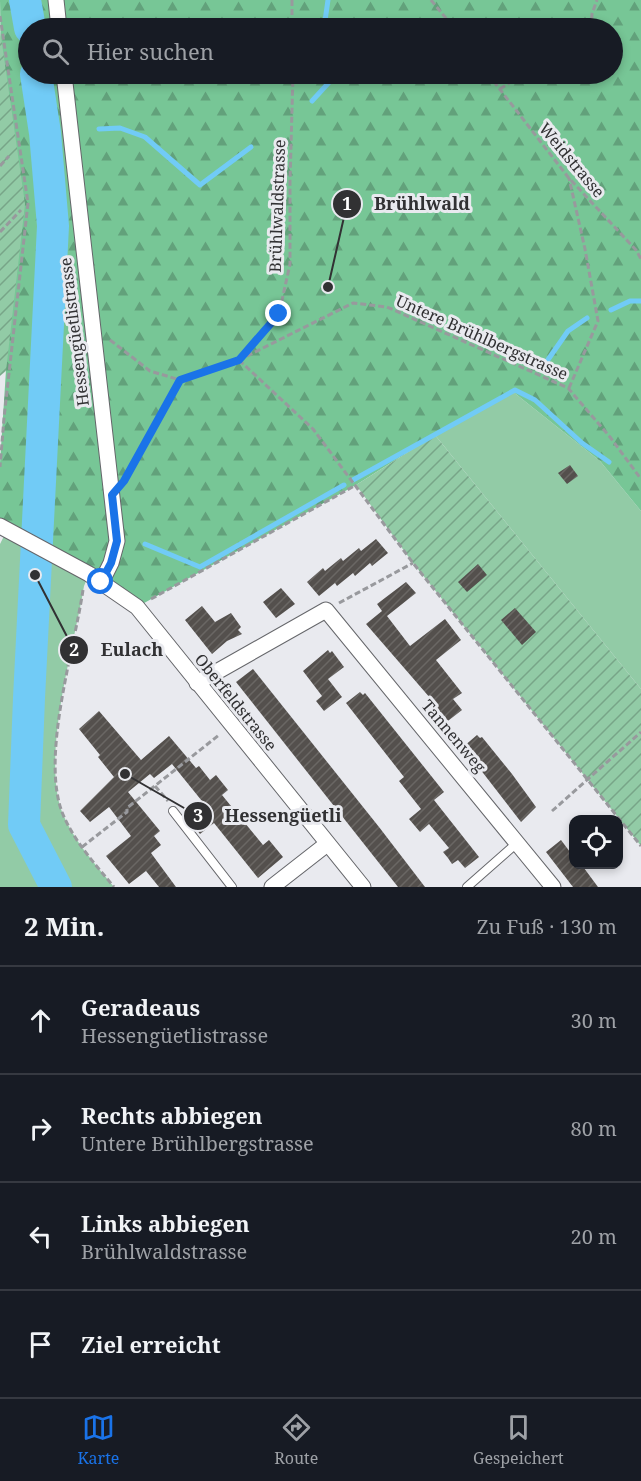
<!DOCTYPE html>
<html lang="de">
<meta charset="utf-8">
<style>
body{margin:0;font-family:"Noto Serif",serif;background:#20242c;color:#f1f3f6}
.controls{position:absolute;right:18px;bottom:18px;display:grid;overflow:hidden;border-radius:12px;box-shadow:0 3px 9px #0003}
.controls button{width:54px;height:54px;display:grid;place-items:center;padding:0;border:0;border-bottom:2px solid #363941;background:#171b24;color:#f1f3f6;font:30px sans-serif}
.stop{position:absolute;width:18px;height:18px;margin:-14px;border:4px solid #1a73e8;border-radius:50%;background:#fff}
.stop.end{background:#1a73e8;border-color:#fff;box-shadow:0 2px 6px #0008}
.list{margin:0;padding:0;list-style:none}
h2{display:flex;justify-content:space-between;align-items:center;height:78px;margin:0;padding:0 24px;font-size:26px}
h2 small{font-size:20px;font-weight:400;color:#9ea1a6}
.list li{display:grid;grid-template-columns:39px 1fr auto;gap:18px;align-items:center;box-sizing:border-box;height:108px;padding:0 24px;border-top:2px solid #363941}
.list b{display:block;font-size:22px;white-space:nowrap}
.list p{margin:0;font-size:20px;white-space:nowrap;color:#9ea1a6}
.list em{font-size:20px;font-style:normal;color:#9ea1a6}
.icon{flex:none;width:33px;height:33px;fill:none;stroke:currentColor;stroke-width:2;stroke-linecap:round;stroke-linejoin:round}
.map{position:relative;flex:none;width:641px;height:887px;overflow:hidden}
.search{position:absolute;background:#171b24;box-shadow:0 3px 9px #0003;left:18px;right:18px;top:18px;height:66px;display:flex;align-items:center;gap:15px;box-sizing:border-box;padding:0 21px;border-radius:33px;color:#9ea1a6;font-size:22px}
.sheet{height:510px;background:#171b24}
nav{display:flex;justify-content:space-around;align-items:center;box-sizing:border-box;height:84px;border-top:2px solid #363941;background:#171b24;font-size:16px;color:#9ea1a6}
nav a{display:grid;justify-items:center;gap:3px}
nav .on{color:#1a73e8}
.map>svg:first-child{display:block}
.grass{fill:#92cba6}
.forest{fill:url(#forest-firs);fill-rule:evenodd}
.garden{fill:url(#garden-furrows)}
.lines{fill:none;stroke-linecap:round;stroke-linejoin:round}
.stream{stroke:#71cbf6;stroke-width:5}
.river{stroke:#71cbf6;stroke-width:32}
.building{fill:url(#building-hatch)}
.lane-casing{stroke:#65666a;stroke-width:10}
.street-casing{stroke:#65666a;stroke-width:17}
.path{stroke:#98999d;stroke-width:3;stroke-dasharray:6 3;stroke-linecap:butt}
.lane{stroke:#fff;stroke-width:8}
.street{stroke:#fff;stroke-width:15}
.route{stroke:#1a73e8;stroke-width:8}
.labels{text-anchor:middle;stroke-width:6;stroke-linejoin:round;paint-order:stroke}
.street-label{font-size:16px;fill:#313133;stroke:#e9eaef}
.leader{fill:none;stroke:#313133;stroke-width:2}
.callout-dot{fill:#313133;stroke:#e9eaef;stroke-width:2}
.mark-label{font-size:18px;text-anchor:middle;font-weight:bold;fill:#fff}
.callout-label{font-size:18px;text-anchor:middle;font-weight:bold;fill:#313133;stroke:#e9eaef;stroke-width:6;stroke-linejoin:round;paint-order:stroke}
</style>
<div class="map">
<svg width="641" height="887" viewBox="0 0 641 887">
<defs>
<pattern id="forest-firs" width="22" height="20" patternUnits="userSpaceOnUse" patternTransform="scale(1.5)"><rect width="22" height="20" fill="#77c696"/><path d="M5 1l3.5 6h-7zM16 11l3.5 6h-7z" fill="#62a17b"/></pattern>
<pattern id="garden-furrows" width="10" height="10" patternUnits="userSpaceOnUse" patternTransform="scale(1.5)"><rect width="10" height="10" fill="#92cba6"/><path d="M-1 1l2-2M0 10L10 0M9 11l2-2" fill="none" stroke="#78a588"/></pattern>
<pattern id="building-hatch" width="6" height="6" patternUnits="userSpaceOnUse" patternTransform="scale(1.5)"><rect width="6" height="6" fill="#54504d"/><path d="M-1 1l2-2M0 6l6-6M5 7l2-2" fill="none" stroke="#6a6764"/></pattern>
</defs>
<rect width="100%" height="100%" fill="#e9eaef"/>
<g class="grass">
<path d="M512,391L600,461L641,511V689L435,435Z"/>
<path d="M7,530L89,574L84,586C74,647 41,755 62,812C73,840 95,864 114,887H0V544Z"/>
</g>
<path class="forest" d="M0,0H641V511L600,461L512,391L435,435L356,485L137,607L7,530L0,518V463L6,370ZM28,28H612V74H28Z"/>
<g class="garden">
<path d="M0,30L25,204L6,371L0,376Z"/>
<path d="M435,435L641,689V846L413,563L356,485Z"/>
</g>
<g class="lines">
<g class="stream">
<path d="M324,28L328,0"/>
<path d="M312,101L333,78L332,74"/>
<path d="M99,129L120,128L145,137L200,185L251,147"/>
<path d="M45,133H53"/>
<path d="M611,310L630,301H641"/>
<path d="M545,364L568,331L587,318"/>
<path d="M353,480L515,390L535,400L582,443L609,462"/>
<path d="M145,544L200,567L344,485"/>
<path d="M23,567L35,575"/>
</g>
<g class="river">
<path d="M25,0L30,28"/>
<path d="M36,74L45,133L53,226L29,698L24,825L56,887"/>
</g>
</g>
<g class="building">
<path d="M570,465L578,476L567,484L558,473Z"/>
<path d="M376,539L388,553L372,566L370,563L355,576L353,573L337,586L335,583L319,596L307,582L323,568L325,571L341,558L343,561L359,548L361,551Z"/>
<path d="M478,564L487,575L467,592L458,582Z"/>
<path d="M406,582L416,593L387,616L410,646L445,619L461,640L436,660L462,693L453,699L462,710L444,724L427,702L431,699L366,624L382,611L377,604Z"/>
<path d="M281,588L295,604L276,618L263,602Z"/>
<path d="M202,606L215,622L231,613L241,627L238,630L242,634L227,641L212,654L185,620Z"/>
<path d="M515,608L536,632L522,645L501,620Z"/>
<path d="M328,650L330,653L332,651L344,667L328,679L342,697L324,711L316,701L322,696L303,671Z"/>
<path d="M253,669L379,827L425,887H398L236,682Z"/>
<path d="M360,692L363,695L365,693L444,792L434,800L479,857L465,868L458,860L452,864L448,858L443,852L449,848L429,824L420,832L409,819L421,809L399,781L404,777L346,703Z"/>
<path d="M99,711L141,760L169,736L196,768L199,766L210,780L216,775L228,790L222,795L263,845L269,840L283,857L258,878L214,823L200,834L189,820L206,806L172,764L154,778L150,774L128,792L160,831L154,836L161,845L151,853L176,887H159L146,871L129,884L106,856L131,836L109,807L90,822L80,811L114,777L98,757L100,755L79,729Z"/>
<path d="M477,735L480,738L482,737L512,774L536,807L521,822L463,747Z"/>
<path d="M561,840L573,856V864H581L598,887H573L546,852Z"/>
</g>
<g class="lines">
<g class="lane-casing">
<g id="lane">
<path d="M173,811L232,887"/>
<path d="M467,887L517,843"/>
</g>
</g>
<g class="street-casing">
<g id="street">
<path d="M56,0L59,28"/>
<path d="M64,74L117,541L111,563L101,583"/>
<path d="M0,526L89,574L137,607L363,887"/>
<path d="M197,683L326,610L553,887"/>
<path d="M272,887L327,844"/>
</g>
</g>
<g class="path">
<path d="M292,0V28"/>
<path d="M431,0L454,28"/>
<path d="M0,16L28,203L4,418L0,467"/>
<path d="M591,28L592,14L597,0"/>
<path d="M488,74L568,177L636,250L641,259"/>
<path d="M500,89L523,74"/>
<path d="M0,166L9,156"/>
<path d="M0,232L21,210"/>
<path d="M110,340L150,371L180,380L239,360L353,303L387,307L568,388L610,437L641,479"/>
<path d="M240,359L279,314L290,264V181L293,74"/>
<path d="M239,360L313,429L413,563L641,846"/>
<path d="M569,388L598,321L585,249L569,178"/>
<path d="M126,477L179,380"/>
<path d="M83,590C74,651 41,755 62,812C73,840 95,864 114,887"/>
<path d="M151,599L356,485"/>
<path d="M339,603L413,563"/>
<path d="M155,786L168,801"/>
<path d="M552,811L641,732"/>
<path d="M82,847L127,812V808L219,735"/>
</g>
<use href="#lane" class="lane"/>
<use href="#street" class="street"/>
</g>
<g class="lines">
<path class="route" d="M101,582L111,563L117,541L112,495L124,481L180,380L239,360L279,314"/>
</g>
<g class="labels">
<g class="street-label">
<text transform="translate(572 160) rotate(50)" y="6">Weidstrasse</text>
<text transform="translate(277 206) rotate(-88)" y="6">Brühlwaldstrasse</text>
<text transform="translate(74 332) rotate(-97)" y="6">Hessengüetlistrasse</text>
<text transform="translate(482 337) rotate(24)" y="6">Untere Brühlbergstrasse</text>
<text transform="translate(236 702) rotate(51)" y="6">Oberfeldstrasse</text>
<text transform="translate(454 736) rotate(50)" y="6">Tannenweg</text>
</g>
</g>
<path class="leader" d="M328 287L347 204M35 575L74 650M125 774L198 816"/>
<g class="callout-dot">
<circle cx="328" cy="287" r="6"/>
<circle cx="35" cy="575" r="6"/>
<circle cx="125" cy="774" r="6"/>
<circle cx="347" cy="204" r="15"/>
<circle cx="74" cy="650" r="15"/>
<circle cx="198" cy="816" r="15"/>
</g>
<g class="mark-label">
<text x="347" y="210">1</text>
<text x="74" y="656">2</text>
<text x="198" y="822">3</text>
</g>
<g class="callout-label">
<text x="422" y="210">Brühlwald</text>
<text x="132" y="656">Eulach</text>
<text x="283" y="822">Hessengüetli</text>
</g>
</svg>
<div class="controls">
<button><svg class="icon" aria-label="locate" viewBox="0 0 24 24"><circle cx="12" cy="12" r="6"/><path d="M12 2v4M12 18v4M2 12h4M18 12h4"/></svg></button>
</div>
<div class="stop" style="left:101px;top:582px"></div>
<div class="stop end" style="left:279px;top:314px"></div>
<div class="search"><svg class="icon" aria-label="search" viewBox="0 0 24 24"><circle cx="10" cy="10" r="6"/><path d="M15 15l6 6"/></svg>Hier suchen</div>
</div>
<section class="sheet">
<h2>2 Min.<small>Zu Fuß · 130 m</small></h2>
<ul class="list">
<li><svg class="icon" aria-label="ahead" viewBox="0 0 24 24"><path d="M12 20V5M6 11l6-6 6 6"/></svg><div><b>Geradeaus</b><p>Hessengüetlistrasse</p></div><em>30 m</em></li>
<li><svg class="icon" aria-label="right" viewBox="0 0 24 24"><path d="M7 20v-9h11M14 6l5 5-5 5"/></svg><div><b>Rechts abbiegen</b><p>Untere Brühlbergstrasse</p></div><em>80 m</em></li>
<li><svg class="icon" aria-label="left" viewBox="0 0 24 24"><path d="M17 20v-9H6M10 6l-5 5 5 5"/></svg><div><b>Links abbiegen</b><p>Brühlwaldstrasse</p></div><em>20 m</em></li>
<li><svg class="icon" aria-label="arrive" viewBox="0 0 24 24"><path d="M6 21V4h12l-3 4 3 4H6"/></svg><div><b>Ziel erreicht</b></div></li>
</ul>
</section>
<nav>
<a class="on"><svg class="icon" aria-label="map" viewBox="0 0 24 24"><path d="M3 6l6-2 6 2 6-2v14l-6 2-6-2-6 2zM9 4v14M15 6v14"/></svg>Karte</a>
<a><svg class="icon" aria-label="directions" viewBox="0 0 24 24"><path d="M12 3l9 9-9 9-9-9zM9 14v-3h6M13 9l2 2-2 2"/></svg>Route</a>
<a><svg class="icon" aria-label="saved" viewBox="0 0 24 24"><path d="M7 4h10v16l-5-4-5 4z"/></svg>Gespeichert</a>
</nav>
